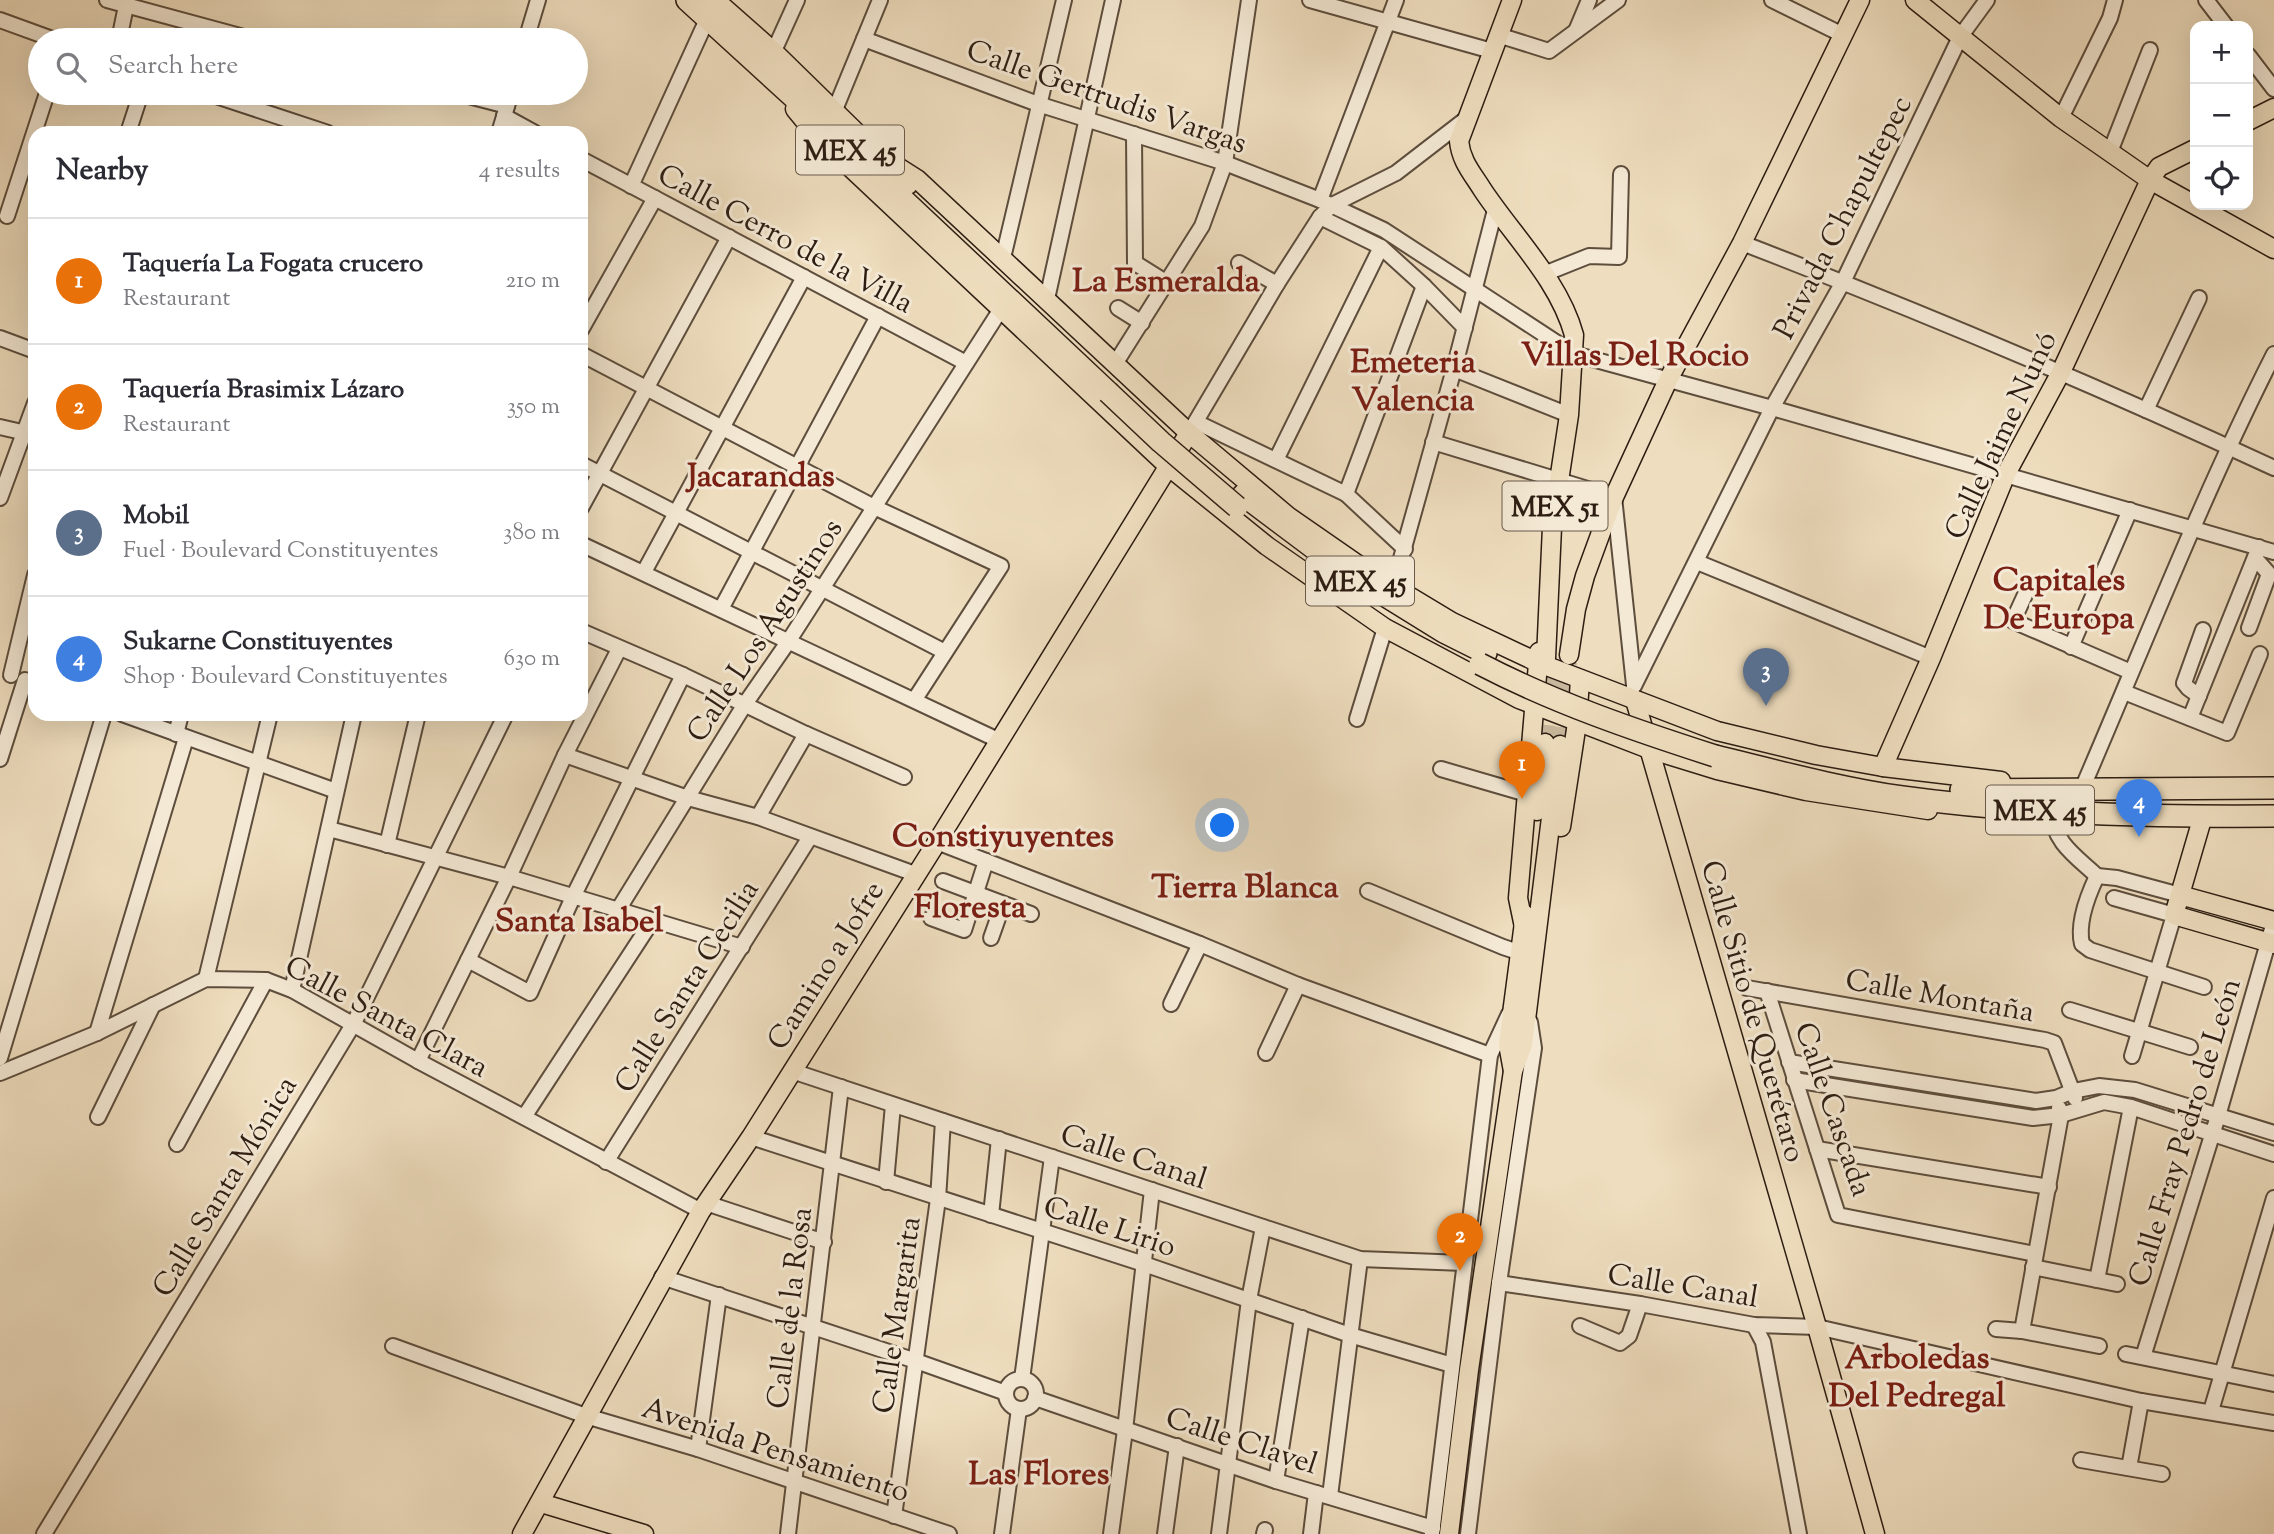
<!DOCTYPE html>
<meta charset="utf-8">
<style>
body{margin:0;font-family:"Sorts Mill Goudy",serif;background:#f7f7f7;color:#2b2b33}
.controls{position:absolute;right:21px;top:21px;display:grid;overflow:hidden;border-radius:14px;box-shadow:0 7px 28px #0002}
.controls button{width:63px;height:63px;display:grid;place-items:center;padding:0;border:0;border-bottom:2px solid #e1e1e2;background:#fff;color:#2b2b33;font:35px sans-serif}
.you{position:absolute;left:1223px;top:826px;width:24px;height:24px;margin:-18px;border:5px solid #fff;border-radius:50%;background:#1a73e8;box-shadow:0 0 0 10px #1a73e833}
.badge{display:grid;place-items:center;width:46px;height:46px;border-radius:50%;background:#d93025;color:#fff;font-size:23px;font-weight:700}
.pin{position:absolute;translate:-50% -58px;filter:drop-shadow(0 2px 4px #0008)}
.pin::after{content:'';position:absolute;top:37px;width:24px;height:21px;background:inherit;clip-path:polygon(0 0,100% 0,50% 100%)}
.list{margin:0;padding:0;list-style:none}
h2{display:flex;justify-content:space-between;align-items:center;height:91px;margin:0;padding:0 28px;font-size:30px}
h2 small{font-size:23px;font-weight:400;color:#7c7c81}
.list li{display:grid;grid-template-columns:46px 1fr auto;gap:21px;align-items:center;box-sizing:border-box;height:126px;padding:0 28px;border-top:2px solid #e1e1e2}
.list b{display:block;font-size:26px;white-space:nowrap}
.list p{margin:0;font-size:23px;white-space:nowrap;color:#7c7c81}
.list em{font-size:23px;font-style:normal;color:#7c7c81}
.icon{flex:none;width:38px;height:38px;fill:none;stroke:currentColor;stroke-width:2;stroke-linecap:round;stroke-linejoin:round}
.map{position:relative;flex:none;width:2274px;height:1534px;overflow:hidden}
.search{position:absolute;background:#fff;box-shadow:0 7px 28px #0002;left:28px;top:28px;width:560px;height:77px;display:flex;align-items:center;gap:18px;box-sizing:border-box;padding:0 24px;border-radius:38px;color:#7c7c81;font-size:26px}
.panel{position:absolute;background:#fff;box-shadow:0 7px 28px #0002;left:28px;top:126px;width:560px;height:595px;border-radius:21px}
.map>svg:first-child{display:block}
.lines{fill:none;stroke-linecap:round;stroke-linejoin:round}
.major-tunnel{stroke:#c7b79c;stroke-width:18;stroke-dasharray:18 9;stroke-linecap:butt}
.minor-casing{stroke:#5d4d3d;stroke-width:18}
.major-casing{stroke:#2d1d12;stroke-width:21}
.highway-casing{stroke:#2d1d12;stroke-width:24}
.minor{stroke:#f4e9d5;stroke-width:14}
.major{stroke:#eeddbe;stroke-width:18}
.highway{stroke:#eeddbe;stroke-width:21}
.highway-bridge-casing{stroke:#2d1d12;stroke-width:24;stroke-linecap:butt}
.highway-bridge{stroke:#eeddbe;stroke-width:21}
.labels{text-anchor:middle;stroke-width:6;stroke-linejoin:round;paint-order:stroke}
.shield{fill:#f4e9d5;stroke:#695a4c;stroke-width:2}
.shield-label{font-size:28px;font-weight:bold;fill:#2d1d12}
.street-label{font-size:30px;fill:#2d1d12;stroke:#f4e9d5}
.quarter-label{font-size:33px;font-weight:bold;fill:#7a1f14;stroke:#f4e9d5}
</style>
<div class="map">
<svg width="2274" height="1534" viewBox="0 0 2274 1534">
<rect width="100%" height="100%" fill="#eeddbe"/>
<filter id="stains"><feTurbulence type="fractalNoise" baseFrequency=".00286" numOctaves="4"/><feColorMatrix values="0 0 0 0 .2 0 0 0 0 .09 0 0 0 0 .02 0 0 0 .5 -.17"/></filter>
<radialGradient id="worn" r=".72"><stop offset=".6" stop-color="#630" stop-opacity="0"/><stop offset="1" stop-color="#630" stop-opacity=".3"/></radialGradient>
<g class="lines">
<g class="major-tunnel">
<path d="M1545,743L1549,692L1546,658"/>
<path d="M1560,745L1568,662"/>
</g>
<g class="minor-casing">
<g id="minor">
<path d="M107,0L255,40"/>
<path d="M1310,0L1492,51"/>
<path d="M1772,0L1843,35"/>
<path d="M2206,0L2226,26"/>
<path d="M0,20L55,40"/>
<path d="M1576,31L1589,0"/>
<path d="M1498,35L1549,51L1618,0"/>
<path d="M864,39L1038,104L1225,163L1320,200L1384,230L1574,354L1772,408L2274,552"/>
<path d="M119,40L127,1"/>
<path d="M526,40L538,0"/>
<path d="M773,53L797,0"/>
<path d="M2248,55L2274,89"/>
<path d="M207,93L328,133"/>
<path d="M457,93L507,106"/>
<path d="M834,112L880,0"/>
<path d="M504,116L535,133"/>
<path d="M2061,118L2110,18L2115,0"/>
<path d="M128,133L141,93"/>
<path d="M499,133L511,93"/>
<path d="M1134,134L1135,263L1167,283"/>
<path d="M2110,152L2150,50"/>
<path d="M581,159L966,363"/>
<path d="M631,186L704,26"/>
<path d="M1320,200L1396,0"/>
<path d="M7,216L47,93"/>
<path d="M1320,217L1381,247L1424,286L1465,328"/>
<path d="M1742,243C1922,312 2099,387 2274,468"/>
<path d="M1003,258L1064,0"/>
<path d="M1239,263L1277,284"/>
<path d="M1544,274L1589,256L1619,257L1621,174"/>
<path d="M1047,299L1113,0"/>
<path d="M1118,308L1142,323"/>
<path d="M581,330L655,198"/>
<path d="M0,338L35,351"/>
<path d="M581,354L874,507L1001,566L915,699"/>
<path d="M1115,364L1202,226L1225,163L1249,0"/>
<path d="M1454,369L1569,415"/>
<path d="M2146,410L2199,298"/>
<path d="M1196,422L1346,494L1405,549"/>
<path d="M0,427L35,435"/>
<path d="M1189,433L1277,284L1320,217L1332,205L1396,173L1466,119"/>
<path d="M1433,442L1614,497L1634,685"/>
<path d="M1276,460L1381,247"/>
<path d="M581,464L945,652"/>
<path d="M1346,494L1424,286"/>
<path d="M0,498L35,403"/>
<path d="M581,508L729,237"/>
<path d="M581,544L1000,741"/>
<path d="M1697,562L1931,658"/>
<path d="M644,572L804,277"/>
<path d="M2030,584L2013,621L2131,672"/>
<path d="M1393,587L1454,369L1495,210"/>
<path d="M721,609L878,316"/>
<path d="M2249,628L2269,574L2255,558"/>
<path d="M581,631L683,675L806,734L904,777"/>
<path d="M2071,647L2130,510"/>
<path d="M11,675L35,575"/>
<path d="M1634,686L1772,408L1843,282L1960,37L1987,0"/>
<path d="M2124,692L2227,733L2260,654"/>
<path d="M2199,696L2188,688L2184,683L2203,630"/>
<path d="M122,714L336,791"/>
<path d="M2190,718L2259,547"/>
<path d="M1357,719L1385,628"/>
<path d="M176,734L181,714"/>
<path d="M565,755L688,798L758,817L915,874"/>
<path d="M0,759L25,680"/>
<path d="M1441,769L1527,794"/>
<path d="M2082,789C2145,643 2202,496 2274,354"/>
<path d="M2053,812C2051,841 2078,858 2097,876"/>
<path d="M758,817L806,734"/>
<path d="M329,829L509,877L742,947"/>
<path d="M937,842L1200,944L1298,985L1490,1055"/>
<path d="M387,845L418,714"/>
<path d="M943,881L1031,914"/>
<path d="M1368,891L1503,947L1521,953"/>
<path d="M2180,895L2117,878L2097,876C2088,895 2077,923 2082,944L2090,950L2204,987"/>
<path d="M2114,898L2174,915L2132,1056"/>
<path d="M618,910L745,704L788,642L1001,309"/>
<path d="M931,918L964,930L986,861"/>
<path d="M991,938L1003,904"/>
<path d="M468,960L530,993L573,897L683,675"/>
<path d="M206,979L270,714"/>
<path d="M1747,988L2045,1040L2054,1043L2075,1098"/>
<path d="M292,990L354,714"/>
<path d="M1767,991L1838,1215L2035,1254"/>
<path d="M1171,1004L1200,944"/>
<path d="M2070,1010L2190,1047"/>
<path d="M97,1033L186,738"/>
<path d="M1266,1053L1298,985"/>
<path d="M0,1058L104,714"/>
<path d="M418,1061L509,877L565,755L619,649"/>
<path d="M1789,1062L2036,1101L2056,1098L2073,1091L2099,1086L2135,1090L2274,1133"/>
<path d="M792,1071L1360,1259L1464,1263"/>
<path d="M0,1073L97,1033L206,979L266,980L292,990L418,1061L701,1211"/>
<path d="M1794,1080L2033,1118L2061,1115L2104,1102L2131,1107L2274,1154"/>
<path d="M98,1117L153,1005"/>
<path d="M524,1117L652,921"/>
<path d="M751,1137L1144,1264L1350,1335L1452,1365"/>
<path d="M177,1144L266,980"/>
<path d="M1817,1149L2049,1187"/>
<path d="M606,1162L810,837"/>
<path d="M886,1182L893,1105"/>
<path d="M706,1203L824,1242"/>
<path d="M991,1215L999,1139"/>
<path d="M2033,1267L2117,1284"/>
<path d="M662,1277L916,1361L1006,1393"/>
<path d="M2097,1280L2131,1107"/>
<path d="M1499,1283L1640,1304L1754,1325L1817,1327L2141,1401L2274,1423"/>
<path d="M1754,1325L1763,1342L1799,1534"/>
<path d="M1580,1326L1620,1343L1629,1336L1640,1304"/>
<path d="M1996,1329L2022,1331L2099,1346"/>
<path d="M2022,1331L2061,1115L2059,1108"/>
<path d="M393,1346L586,1416L698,1449L949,1534"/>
<path d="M2126,1354L2274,1384"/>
<path d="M2143,1357L2218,1116L2274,922"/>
<path d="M1022,1379L1052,1157"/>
<circle cx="1021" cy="1394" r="15"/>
<path d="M1035,1398L1276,1481L1433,1528"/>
<path d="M2211,1411L2274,1198"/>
<path d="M698,1449L719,1295"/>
<path d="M2081,1460L2162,1474"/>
<path d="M2129,1468L2141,1401"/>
<path d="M1276,1481L1302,1318"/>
<path d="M1330,1496L1360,1259"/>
<path d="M894,1516L938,1199L943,1121"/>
<path d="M44,1534L354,1023L506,714"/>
<path d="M788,1534L841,1087"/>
<path d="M1002,1534L1019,1409"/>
<path d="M1111,1534L1125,1430L1152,1190"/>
<path d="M1165,1534L1177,1446"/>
<path d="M1219,1534L1249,1300L1263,1227"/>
<path d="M1264,1534L1265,1530"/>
<path d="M1311,1534L1316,1493"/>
<path d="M1432,1534L1490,1055L1509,1014"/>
<path d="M1468,1534L1499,1283L1534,1048L1530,1022"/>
</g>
</g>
<g class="major-casing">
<g id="major">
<path d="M1512,0L1459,141C1461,161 1472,173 1482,189C1513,236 1559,280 1574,335L1569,415L1552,527L1546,658"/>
<path d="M1915,0L2061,118L2150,180L2274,249"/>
<path d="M795,109L818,137L1168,466L1267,546L1385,628L1519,699L1649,749L1717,770L1806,791L1928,810"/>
<path d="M2248,121L2274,108"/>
<path d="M895,165L917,179L1189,433L1289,517L1364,569L1452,622L1539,663L1717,731L1816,755L1883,767L2001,781"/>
<path d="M1569,655L1576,609L1585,576L1614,497L1668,380L1742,243L1860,0"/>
<path d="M1635,700L1817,1327L1875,1534"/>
<path d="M1883,767L1931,658L2006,474L2061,372L2150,180L2159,167L2195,149"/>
<path d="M1537,811L1545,743"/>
<path d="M2203,816L2174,915L2274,944"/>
<path d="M1561,827L1577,723L1580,680"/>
<path d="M2180,895L2274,921"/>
<path d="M1524,927L1518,898L1539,652"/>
<path d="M1513,1071L1508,1044L1525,915"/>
<path d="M541,1503L644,1534"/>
<path d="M522,1534L701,1211L751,1137L937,842L1189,433"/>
<path d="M1449,1534L1469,1370L1513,1071L1523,1044L1560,745"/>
</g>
</g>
<g class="highway-casing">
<g id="highway">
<path d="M687,0L825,126L1108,392"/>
<path d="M713,0L773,53L907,184"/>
<path d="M1243,495L1339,567L1444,632L1486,653"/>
<path d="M1715,756C1777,771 1839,788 1902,797C2026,814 2150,817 2274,816"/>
<path d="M1961,790L2274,788"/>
</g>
</g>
<use href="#minor" class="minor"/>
<use href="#major" class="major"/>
<use href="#highway" class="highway"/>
<g class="highway-bridge-casing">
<g id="highway-bridge">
<path d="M1108,392L1161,442L1237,507"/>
<path d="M1480,664C1555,703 1634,730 1715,756"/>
</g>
</g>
<use href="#highway-bridge" class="highway-bridge"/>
</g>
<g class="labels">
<g class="shield">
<rect x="796" y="125.5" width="108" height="49" rx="5"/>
<rect x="1502.5" y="481.5" width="105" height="49" rx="5"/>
<rect x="1306" y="556.5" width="108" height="49" rx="5"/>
<rect x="1986" y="785.5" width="108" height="49" rx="5"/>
</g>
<g class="shield-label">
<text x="850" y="160">MEX 45</text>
<text x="1555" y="516">MEX 51</text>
<text x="1360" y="591">MEX 45</text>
<text x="2040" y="820">MEX 45</text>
</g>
<g class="street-label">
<text transform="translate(1107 96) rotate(19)" y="10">Calle Gertrudis Vargas</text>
<text transform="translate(1842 217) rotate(-63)" y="10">Privada Chapultepec</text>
<text transform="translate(786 238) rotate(28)" y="10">Calle Cerro de la Villa</text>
<text transform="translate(2000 435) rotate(-65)" y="10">Calle Jaime Nunó</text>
<text transform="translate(764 630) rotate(-57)" y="10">Calle Los Agustinos</text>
<text transform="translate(825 965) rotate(-58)" y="10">Camino a Jofre</text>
<text transform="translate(686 986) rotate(-58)" y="10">Calle Santa Cecilia</text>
<text transform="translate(1940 995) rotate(10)" y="10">Calle Montaña</text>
<text transform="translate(1754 1011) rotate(74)" y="10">Calle Sitio de Querétaro</text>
<text transform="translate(387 1016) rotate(28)" y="10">Calle Santa Clara</text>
<text transform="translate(1834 1109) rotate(71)" y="10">Calle Cascada</text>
<text transform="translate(2184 1132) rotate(-73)" y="10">Calle Fray Pedro de León</text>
<text transform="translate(1134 1156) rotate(18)" y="10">Calle Canal</text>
<text transform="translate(224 1186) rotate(-59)" y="10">Calle Santa Mónica</text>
<text transform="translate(1110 1226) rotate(18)" y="10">Calle Lirio</text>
<text transform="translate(1683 1285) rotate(9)" y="10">Calle Canal</text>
<text transform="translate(789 1308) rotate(-83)" y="10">Calle de la Rosa</text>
<text transform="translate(896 1315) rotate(-82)" y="10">Calle Margarita</text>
<text transform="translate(1242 1440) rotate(18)" y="10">Calle Clavel</text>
<text transform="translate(776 1449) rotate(18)" y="10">Avenida Pensamiento</text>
</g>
<g class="quarter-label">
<text x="1166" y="291">La Esmeralda</text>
<text x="1635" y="365">Villas Del Rocio</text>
<text x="1413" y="372">Emeteria<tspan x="1413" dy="38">Valencia</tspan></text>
<text x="761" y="486">Jacarandas</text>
<text x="2059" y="590">Capitales<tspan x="2059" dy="38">De Europa</tspan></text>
<text x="1003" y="846">Constiyuyentes</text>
<text x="1245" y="897">Tierra Blanca</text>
<text x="970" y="917">Floresta</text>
<text x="579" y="931">Santa Isabel</text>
<text x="1917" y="1368">Arboledas<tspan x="1917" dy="38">Del Pedregal</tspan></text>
<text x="1039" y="1484">Las Flores</text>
</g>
</g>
<rect width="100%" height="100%" filter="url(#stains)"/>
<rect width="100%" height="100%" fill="url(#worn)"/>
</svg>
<div class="controls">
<button>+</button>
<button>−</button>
<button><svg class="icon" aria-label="locate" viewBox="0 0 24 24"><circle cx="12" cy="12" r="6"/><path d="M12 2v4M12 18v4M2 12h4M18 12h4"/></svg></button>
</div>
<div class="you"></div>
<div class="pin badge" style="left:1522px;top:799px;background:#e8710a">1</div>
<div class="pin badge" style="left:1460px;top:1271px;background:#e8710a">2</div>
<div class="pin badge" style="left:1766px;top:706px;background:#5c6f8a">3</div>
<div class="pin badge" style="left:2139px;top:837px;background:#3f7fe0">4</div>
<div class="search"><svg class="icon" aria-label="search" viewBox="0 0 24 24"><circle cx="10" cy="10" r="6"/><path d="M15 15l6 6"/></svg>Search here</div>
<section class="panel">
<h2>Nearby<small>4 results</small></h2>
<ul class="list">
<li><span class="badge" style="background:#e8710a">1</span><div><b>Taquería La Fogata crucero</b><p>Restaurant</p></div><em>210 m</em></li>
<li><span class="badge" style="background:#e8710a">2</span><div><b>Taquería Brasimix Lázaro</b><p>Restaurant</p></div><em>350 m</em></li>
<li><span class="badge" style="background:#5c6f8a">3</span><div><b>Mobil</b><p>Fuel · Boulevard Constituyentes</p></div><em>380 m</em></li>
<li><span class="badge" style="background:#3f7fe0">4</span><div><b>Sukarne Constituyentes</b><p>Shop · Boulevard Constituyentes</p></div><em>630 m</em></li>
</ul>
</section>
</div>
